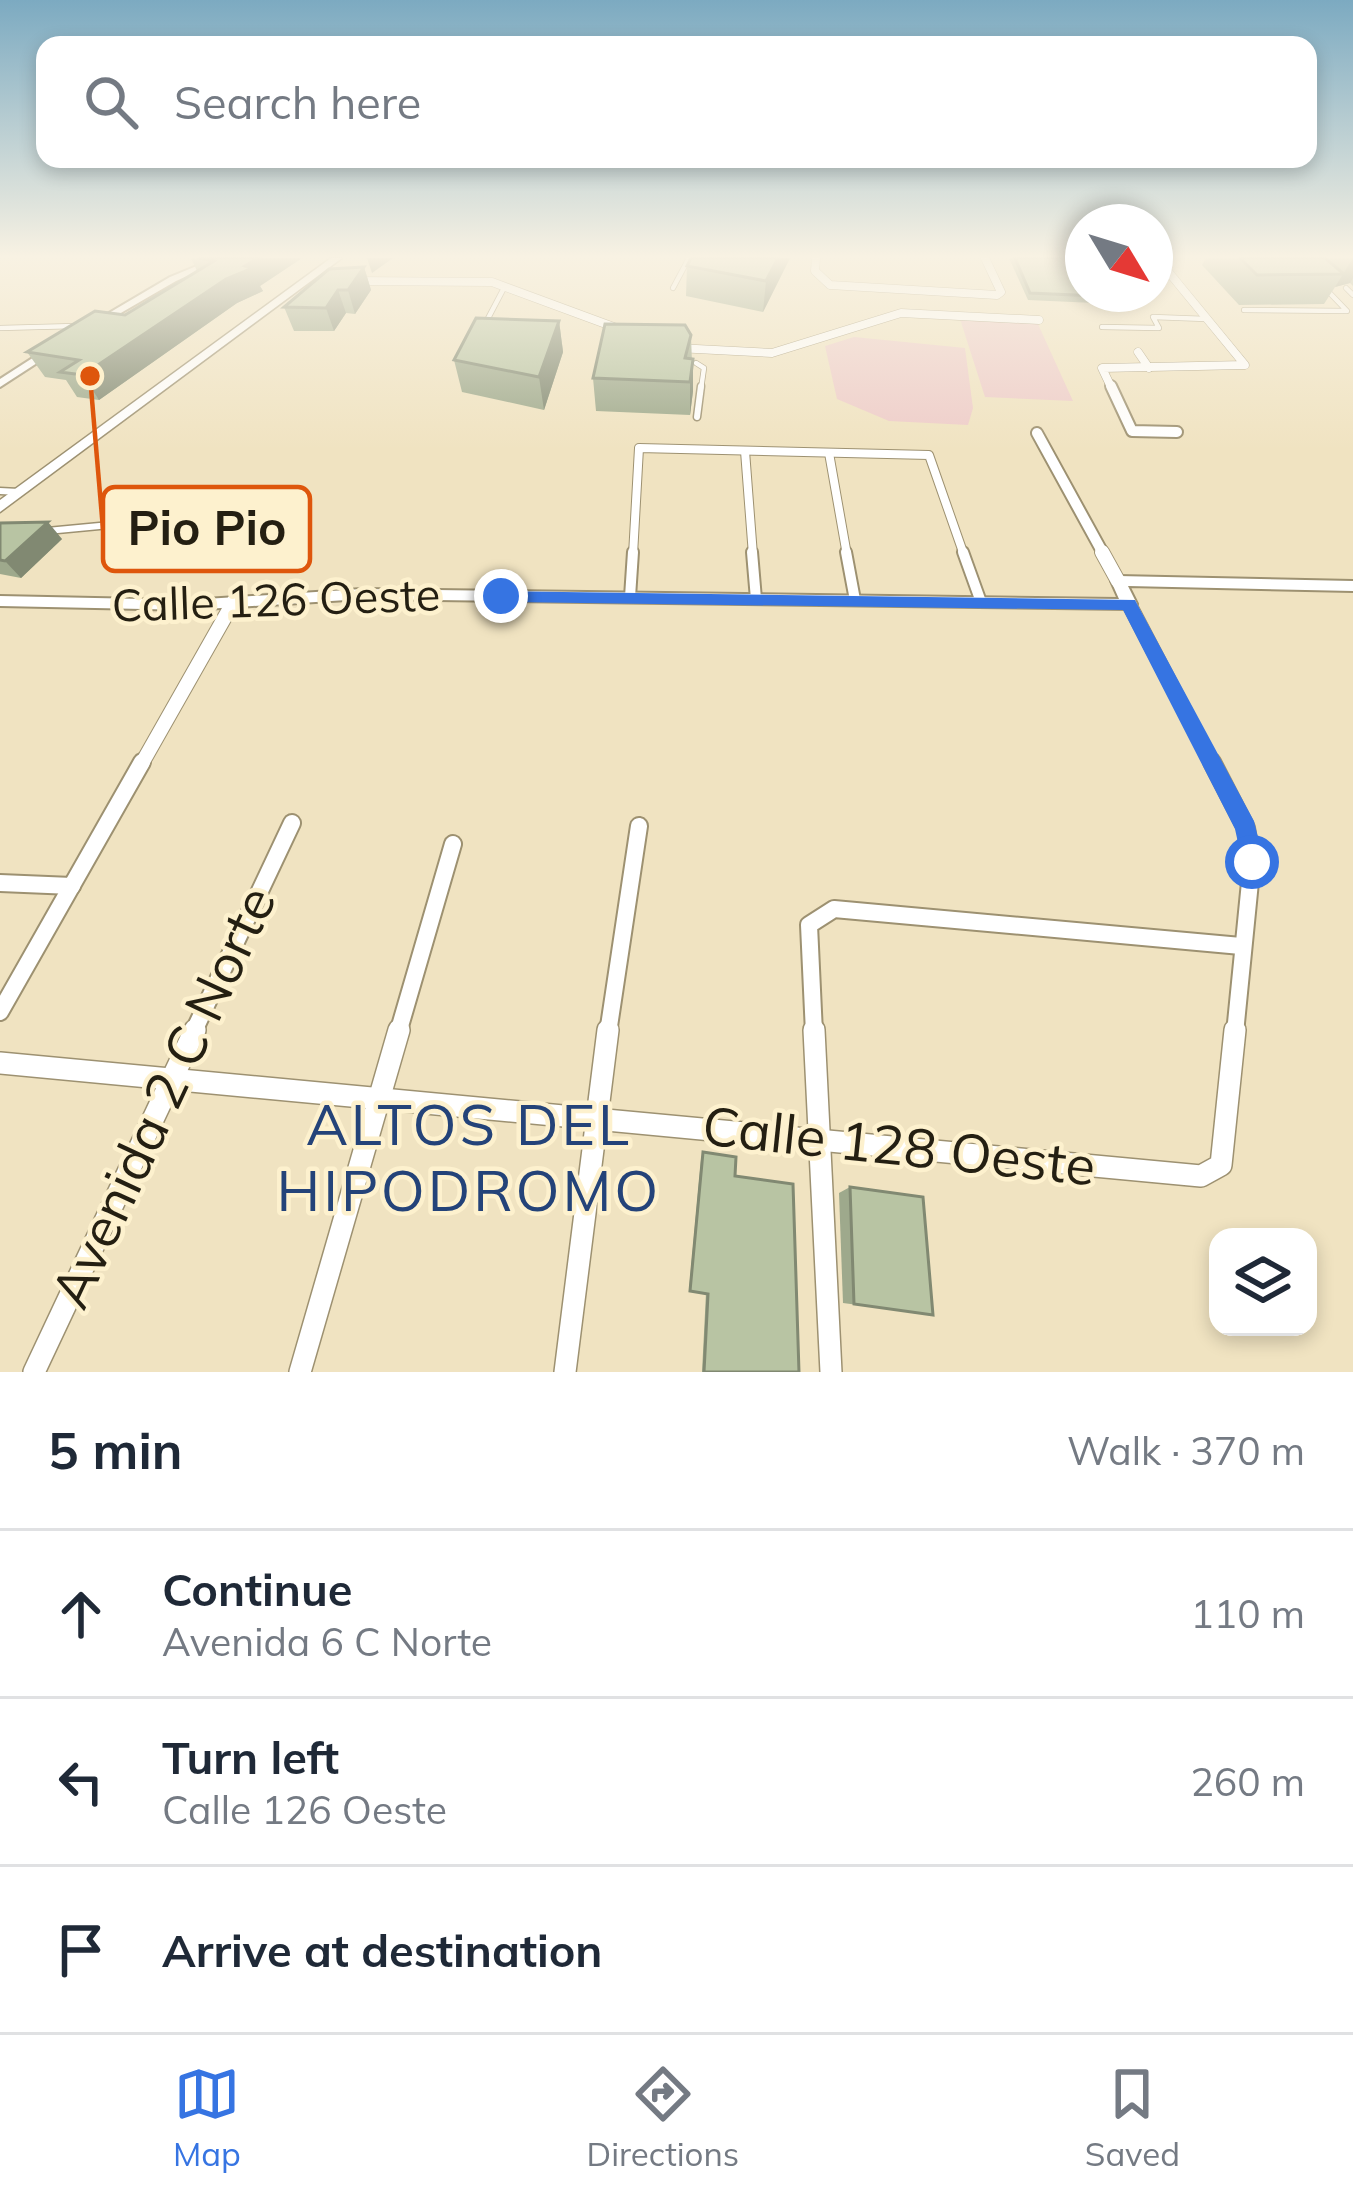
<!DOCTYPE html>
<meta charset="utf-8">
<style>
body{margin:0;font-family:Mulish,sans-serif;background:#f6f6f7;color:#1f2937}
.controls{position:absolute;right:36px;bottom:36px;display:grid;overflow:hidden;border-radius:24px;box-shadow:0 6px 18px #0003}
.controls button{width:108px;height:108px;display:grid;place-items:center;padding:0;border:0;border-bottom:3px solid #e0e1e3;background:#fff;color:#1f2937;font:60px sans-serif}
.compass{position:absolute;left:1065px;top:204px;width:108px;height:108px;border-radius:50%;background:#fff;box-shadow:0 6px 18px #0003;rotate:128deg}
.stop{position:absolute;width:36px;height:36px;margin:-27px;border:9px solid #3674e2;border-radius:50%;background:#fff}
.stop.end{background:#3674e2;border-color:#fff;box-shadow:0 3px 12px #0008}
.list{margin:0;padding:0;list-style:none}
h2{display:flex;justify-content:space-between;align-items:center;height:156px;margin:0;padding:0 48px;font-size:51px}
h2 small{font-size:39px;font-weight:400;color:#747a83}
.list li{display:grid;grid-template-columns:78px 1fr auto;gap:36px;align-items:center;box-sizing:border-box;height:168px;padding:0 48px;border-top:3px solid #e0e1e3}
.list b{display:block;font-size:45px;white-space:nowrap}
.list p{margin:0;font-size:39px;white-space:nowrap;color:#747a83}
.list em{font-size:39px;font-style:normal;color:#747a83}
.icon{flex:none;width:66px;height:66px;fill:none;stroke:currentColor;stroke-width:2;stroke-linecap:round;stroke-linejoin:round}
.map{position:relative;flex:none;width:1353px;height:1372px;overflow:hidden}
.search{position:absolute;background:#fff;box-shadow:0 6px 18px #0003;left:36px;right:36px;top:36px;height:132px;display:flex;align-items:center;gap:30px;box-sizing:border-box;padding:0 42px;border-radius:24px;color:#747a83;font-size:45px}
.sheet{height:660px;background:#fff}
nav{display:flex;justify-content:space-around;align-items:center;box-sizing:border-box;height:168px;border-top:3px solid #e0e1e3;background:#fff;font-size:33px;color:#747a83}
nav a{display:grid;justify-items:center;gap:6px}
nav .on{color:#3674e2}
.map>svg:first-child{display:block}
.green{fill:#eeccc9}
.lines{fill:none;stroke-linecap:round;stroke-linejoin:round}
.service-far1-casing{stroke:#9d9171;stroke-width:6}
.service-casing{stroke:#9d9171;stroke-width:9}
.pedestrian-far1-casing{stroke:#9d9171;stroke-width:10}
.pedestrian-casing{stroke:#9d9171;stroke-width:14}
.minor-far4-casing{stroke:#9d9171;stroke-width:9}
.minor-far3-casing{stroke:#9d9171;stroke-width:14}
.minor-far2-casing{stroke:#9d9171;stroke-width:16}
.minor-far1-casing{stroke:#9d9171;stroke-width:20}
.minor-casing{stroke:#9d9171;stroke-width:24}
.tertiary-casing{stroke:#9d9171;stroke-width:4}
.secondary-casing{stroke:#9d9171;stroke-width:3}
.service-far1{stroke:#fff;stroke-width:4.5}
.service{stroke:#fff;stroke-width:6}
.pedestrian-far1{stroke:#fff;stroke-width:8}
.pedestrian{stroke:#fff;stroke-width:10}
.minor-far4{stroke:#fff;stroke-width:8}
.minor-far3{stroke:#fff;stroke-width:10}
.minor-far2{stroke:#fff;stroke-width:14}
.minor-far1{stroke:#fff;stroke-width:16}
.minor{stroke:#fff;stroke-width:21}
.tertiary{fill:#fff;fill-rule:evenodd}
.secondary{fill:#fff;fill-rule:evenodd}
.wall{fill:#9ea98c}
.shaded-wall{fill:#818972}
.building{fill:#b8c4a3;stroke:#818972;stroke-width:3}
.route{fill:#3674e2}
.labels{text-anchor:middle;stroke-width:9;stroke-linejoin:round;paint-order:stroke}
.street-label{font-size:45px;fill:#241f12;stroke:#fdf1ce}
.near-street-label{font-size:54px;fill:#241f12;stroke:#fdf1ce}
.near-neighbourhood-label{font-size:57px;letter-spacing:3px;fill:#244379;stroke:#fdf1ce}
.leader{fill:none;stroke:#de560c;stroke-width:4.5}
.callout-dot{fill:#de560c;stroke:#fdf1ce;stroke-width:4.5}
.callout{fill:#fdf1ce;stroke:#de560c;stroke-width:4.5}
.callout-label{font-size:48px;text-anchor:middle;font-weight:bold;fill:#241f12}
</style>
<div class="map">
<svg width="1353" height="1372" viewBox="0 0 1353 1372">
<rect width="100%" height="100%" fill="#f0e3c1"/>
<g class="green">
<path d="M960,319L1037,322L1073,401L985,397Z"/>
<path d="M854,337L965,348L973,408L968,425L889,421L837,399L825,346Z"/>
</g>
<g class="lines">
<g class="service-far1-casing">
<g id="service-far1">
<path d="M673,288L689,258"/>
<path d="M1346,288L1353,295"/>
<path d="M1244,310L1347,311L1323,286"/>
<path d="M484,326L505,286"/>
<path d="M1102,327L1159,328L1153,317L1206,319"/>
<path d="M0,328L76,326"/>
<path d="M696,363L704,368L701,389"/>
</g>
</g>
<g class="service-casing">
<g id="service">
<path d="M697,417L701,386"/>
<path d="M0,491L19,492"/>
<path d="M126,529L147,534"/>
<path d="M47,531L131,523L172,494"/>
</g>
</g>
<g class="pedestrian-far1-casing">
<g id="pedestrian-far1">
<path d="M745,451L753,555"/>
<path d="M829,453L847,555"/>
<path d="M633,555L639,448L929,455L964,555"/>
</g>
</g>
<g class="pedestrian-casing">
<g id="pedestrian">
<path d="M752,552L756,599"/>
<path d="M846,552L855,600"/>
<path d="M963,552L981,602"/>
<path d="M630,597L633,552"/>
</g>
</g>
<g class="minor-far4-casing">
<g id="minor-far4">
<path d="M816,258L815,271L830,285L997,295L1001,292L985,258"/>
<path d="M353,281L492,282L622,330"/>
<path d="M677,348L772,353L901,313L1039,320"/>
<path d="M1138,352L1149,368"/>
<path d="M1112,389L1102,368L1245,365L1157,258"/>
</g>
</g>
<g class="minor-far3-casing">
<g id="minor-far3">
<path d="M1111,386L1132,431L1177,432"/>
<path d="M1037,433L1104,555"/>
</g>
</g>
<g class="minor-far2-casing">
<g id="minor-far2">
<path d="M1102,552L1118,581"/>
<path d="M1129,604L1213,765"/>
<path d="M141,765L234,601"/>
</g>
</g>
<g class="minor-far1-casing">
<g id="minor-far1">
<path d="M1212,762L1246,828L1252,862L1235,1033"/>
<path d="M0,883L72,886"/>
<path d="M0,1012L142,762"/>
<path d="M193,1033L292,823"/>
<path d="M398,1033L453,844"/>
<path d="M608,1033L639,826"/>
<path d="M814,1033L809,925L834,909L1241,946"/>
</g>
</g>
<g class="minor-casing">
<g id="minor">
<path d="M814,1030L831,1372"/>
<path d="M0,1063L1201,1176L1221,1165L1235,1030"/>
<path d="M34,1372L195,1030"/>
<path d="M300,1372L399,1030"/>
<path d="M565,1372L608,1030"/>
</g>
</g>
<g class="tertiary-casing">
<g id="tertiary">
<path d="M216,258H227L176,281L100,325L92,323L170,277Z"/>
<path d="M45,350L54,352L0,387V379Z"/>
<path d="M1118,576L1353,581V591L1128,586L1137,604L1129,609L362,599L190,610L0,606V596L190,600L362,589L1119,599L1111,581Z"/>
</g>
</g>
<g class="secondary-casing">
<path id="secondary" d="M331,258H342L0,512V500Z"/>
</g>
<use href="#service-far1" class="service-far1"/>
<use href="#service" class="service"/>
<use href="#pedestrian-far1" class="pedestrian-far1"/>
<use href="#pedestrian" class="pedestrian"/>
<use href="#minor-far4" class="minor-far4"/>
<use href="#minor-far3" class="minor-far3"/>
<use href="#minor-far2" class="minor-far2"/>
<use href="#minor-far1" class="minor-far1"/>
<use href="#minor" class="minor"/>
<use href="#tertiary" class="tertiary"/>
<use href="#secondary" class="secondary"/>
</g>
<g class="wall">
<path d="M191,258H302L260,286L263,291L237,303L99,400L77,397L66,380L45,377L27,352L125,315L197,271Z"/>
<path d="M790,258L763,312L686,296L687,266Z"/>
<path d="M1009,258H1083L1143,298L1139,305L1028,300Z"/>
<path d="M1206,258H1353V286L1350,283L1335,287L1324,304L1239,305L1202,265Z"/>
<path d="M364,267L371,290L355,314L346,313L334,331H294L284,307Z"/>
<path d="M559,321L563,352L544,410L462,392L454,360Z"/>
<path d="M691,335L693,391L690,415L596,411L593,378Z"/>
<path d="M0,523L62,539L21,578L0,574Z"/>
<path d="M701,1160L735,1176L799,1372H702L706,1293L689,1290Z"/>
<path d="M850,1187L933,1315L843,1303L839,1193Z"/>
</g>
<g class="shaded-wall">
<path d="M258,258H302L260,286L263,291L237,303L99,400L83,375Z"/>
<path d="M367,258H393L372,273Z"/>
<path d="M778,258H790L763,312L766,281Z"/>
<path d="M1353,258V278L1350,283L1335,287Z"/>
<path d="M364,267L371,290L355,314L348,290Z"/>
<path d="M338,290L346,313L334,331L326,308Z"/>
<path d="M559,321L563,352L544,410L539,377Z"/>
<path d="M693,359V391L690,415V382Z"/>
<path d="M48,522L62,539L21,578L5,561Z"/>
</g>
<g class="building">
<path d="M198,258H258L245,266L253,268L226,279L83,375L60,372L79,360L27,352L95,311L125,315L214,261Z"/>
<path d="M691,258H778L766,281L687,266Z"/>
<path d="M1015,258H1083V294H1140L1143,298L1030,293Z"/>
<path d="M1240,258H1325L1344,274L1257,275Z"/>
<path d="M364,267L348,290H338L326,308L284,307L329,269Z"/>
<path d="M476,318L559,321L539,377L454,360Z"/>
<path d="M605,324L685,325L691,335L685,358L693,359L690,382L593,378Z"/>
<path d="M48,522L5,561L0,560V523Z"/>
<path d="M703,1152L736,1157L735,1176L793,1184L799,1372H704L708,1294L690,1291Z"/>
<path d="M850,1187L923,1197L933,1315L854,1304Z"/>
</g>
<linearGradient id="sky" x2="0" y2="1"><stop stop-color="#7caac1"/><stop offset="0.57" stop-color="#f8f2e3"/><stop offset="1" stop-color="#f8f2e3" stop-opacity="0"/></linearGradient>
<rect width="1353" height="450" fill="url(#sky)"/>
<path class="route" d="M494,591L1135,600L1254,821L1264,862L1252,873L1244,870L1235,829L1123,610L501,602L494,600Z"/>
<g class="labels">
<g class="street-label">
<text transform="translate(276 600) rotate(-2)" y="16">Calle 126 Oeste</text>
</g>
<g class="near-street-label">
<text transform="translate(163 1097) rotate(-65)" y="19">Avenida 2 C Norte</text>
<text transform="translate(899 1146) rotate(6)" y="19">Calle 128 Oeste</text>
</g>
<g class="near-neighbourhood-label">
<text x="469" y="1145">ALTOS DEL<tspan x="469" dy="66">HIPODROMO</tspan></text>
</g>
</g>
<path class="leader" d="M90 376L103 529"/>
<circle class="callout-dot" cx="90" cy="376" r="12"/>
<rect class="callout" x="103" y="487" width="207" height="84" rx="12"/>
<g class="callout-label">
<text x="207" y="545">Pio Pio</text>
</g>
</svg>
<div class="controls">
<button><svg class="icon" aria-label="layers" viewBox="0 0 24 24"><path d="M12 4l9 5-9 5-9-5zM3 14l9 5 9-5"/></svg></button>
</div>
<svg class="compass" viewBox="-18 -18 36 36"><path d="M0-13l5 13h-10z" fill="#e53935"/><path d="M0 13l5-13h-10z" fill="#747a83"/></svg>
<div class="stop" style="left:1252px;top:862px"></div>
<div class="stop end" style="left:501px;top:596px"></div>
<div class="search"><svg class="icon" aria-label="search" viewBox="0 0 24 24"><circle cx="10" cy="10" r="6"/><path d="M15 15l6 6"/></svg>Search here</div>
</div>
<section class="sheet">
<h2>5 min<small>Walk · 370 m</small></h2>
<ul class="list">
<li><svg class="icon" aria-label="ahead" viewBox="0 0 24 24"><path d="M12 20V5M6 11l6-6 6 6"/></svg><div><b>Continue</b><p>Avenida 6 C Norte</p></div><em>110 m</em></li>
<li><svg class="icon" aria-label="left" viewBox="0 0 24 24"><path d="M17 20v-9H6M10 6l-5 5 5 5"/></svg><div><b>Turn left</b><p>Calle 126 Oeste</p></div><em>260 m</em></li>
<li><svg class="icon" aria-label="arrive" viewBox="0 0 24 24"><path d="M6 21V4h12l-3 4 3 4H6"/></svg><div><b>Arrive at destination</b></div></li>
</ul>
</section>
<nav>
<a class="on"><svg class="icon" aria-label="map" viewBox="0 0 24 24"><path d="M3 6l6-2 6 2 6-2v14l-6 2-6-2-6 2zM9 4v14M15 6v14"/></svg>Map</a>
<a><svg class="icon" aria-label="directions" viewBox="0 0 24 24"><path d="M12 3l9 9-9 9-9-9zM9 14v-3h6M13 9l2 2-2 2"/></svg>Directions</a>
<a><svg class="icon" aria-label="saved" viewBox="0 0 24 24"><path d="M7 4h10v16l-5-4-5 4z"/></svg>Saved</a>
</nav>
